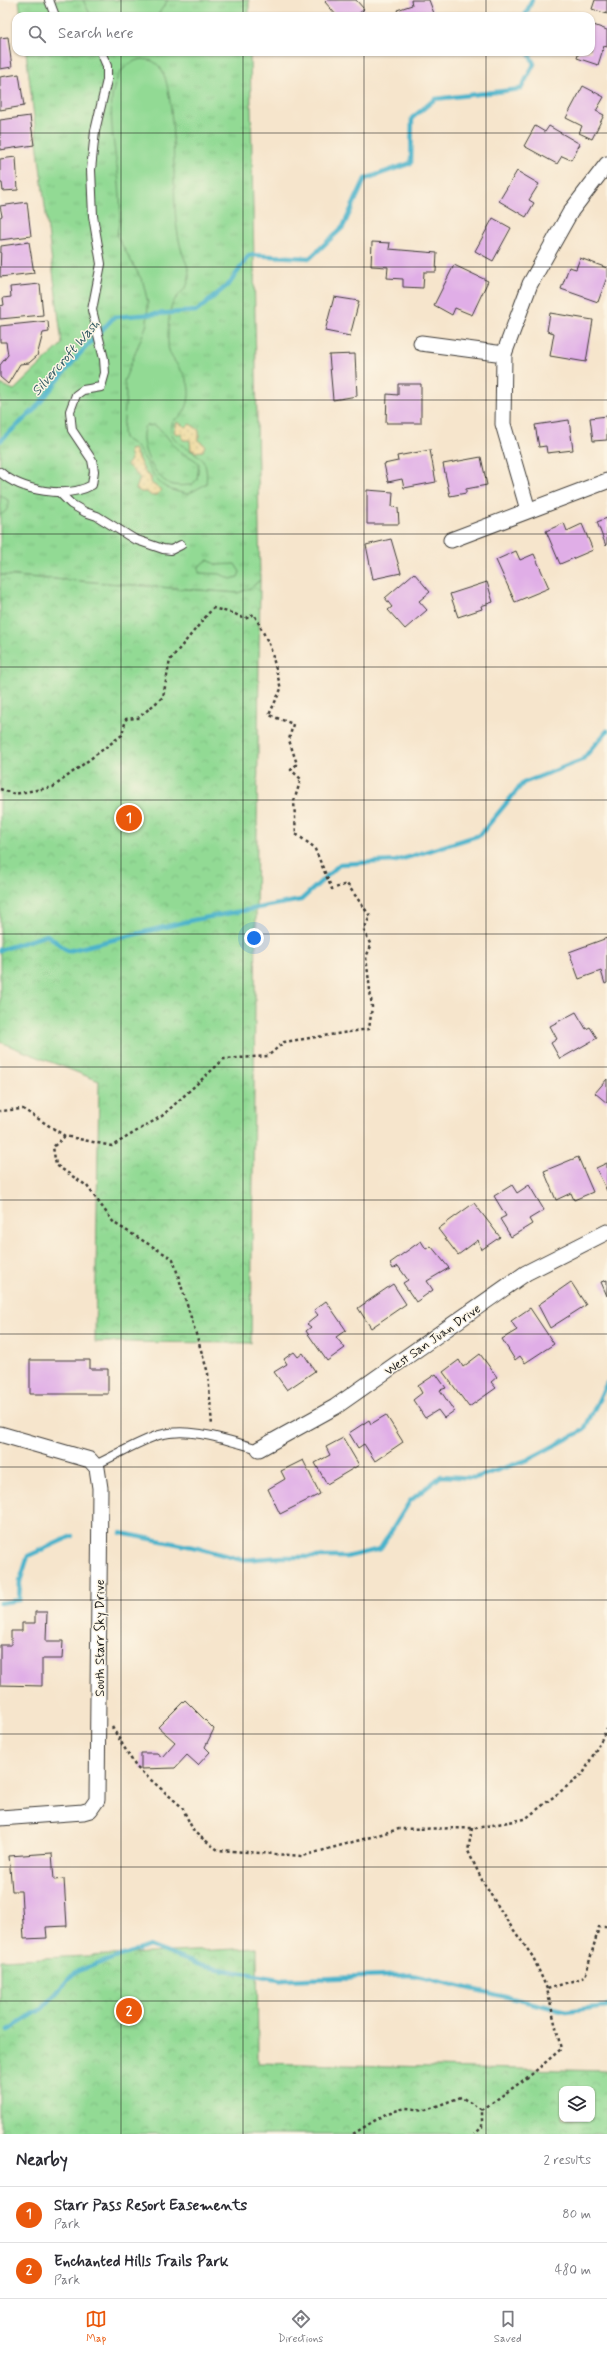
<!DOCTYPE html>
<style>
body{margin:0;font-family:Mynerve,sans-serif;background:#f7f7f7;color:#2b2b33}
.controls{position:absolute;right:12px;bottom:12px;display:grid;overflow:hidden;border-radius:8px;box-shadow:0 1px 3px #0004}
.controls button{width:36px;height:36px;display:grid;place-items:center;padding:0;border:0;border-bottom:1px solid #e1e1e2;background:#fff;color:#2b2b33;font:20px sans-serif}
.you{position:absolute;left:254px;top:938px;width:14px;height:14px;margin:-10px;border:3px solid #fff;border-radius:50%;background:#1a73e8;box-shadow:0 0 0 6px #1a73e833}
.badge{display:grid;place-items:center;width:26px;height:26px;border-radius:50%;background:#ea580c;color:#fff;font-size:13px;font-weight:700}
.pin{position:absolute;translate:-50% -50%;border:2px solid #fff;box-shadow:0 1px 4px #0006}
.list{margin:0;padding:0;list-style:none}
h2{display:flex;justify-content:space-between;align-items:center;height:52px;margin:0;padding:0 16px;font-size:17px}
h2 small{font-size:13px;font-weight:400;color:#7c7c81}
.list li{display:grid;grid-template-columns:26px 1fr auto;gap:12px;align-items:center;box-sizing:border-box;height:56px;padding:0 16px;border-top:1px solid #e1e1e2}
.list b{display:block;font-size:15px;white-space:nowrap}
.list p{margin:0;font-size:13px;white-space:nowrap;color:#7c7c81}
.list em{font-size:13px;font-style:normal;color:#7c7c81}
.icon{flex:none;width:22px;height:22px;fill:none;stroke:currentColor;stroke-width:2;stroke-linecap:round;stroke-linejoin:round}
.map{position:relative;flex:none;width:607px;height:2134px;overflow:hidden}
.search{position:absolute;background:#fff;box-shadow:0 1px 3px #0004;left:12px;right:12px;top:12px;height:44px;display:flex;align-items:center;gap:10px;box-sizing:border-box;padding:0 14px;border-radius:12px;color:#7c7c81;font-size:15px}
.sheet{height:164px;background:#fff}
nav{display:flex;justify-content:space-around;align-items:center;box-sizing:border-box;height:56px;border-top:1px solid #e1e1e2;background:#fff;font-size:11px;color:#7c7c81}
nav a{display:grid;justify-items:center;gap:2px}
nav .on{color:#ea580c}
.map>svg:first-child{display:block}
.grass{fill:url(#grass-tufts);stroke:#577b58}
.sand{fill:url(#sand-dots);stroke:#857b5d}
.park{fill:url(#park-crowns);stroke:#577b58;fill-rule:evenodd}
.pitch{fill:#92da94;stroke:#577b58;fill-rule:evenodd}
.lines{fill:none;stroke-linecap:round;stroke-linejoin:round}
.stream{stroke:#4cb3cb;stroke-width:4.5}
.building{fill:#e0aee7}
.service-casing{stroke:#3d3a36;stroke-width:10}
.minor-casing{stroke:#3d3a36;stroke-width:17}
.path{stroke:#3d3a36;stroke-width:2.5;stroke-dasharray:3 3;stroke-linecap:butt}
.service{stroke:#fff;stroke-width:8}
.minor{stroke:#fff;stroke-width:15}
.grid{fill:none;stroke:#1c1c1c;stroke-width:1;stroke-opacity:0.55}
.labels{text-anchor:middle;stroke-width:3;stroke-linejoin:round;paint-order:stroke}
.street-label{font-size:13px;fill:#1c1c1c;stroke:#fcf5e5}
.water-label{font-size:14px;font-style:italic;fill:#2f5862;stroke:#fcf5e5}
</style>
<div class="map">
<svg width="607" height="2134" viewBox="0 0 607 2134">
<defs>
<pattern id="grass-tufts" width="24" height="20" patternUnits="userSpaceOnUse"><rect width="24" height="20" fill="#92da94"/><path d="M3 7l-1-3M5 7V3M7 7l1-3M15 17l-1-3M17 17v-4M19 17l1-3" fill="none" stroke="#7dba7f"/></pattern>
<pattern id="sand-dots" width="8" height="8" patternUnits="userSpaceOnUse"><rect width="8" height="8" fill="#eeda9e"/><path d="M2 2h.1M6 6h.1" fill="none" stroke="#ccba88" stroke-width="1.8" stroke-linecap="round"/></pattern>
<pattern id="park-crowns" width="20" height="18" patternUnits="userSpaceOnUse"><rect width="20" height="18" fill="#92da94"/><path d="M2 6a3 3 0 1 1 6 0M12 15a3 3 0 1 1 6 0" fill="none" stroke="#7dba7f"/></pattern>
</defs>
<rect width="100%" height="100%" fill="#fcf5e5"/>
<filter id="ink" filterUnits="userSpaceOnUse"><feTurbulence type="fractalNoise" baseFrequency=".025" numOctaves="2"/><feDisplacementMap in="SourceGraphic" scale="8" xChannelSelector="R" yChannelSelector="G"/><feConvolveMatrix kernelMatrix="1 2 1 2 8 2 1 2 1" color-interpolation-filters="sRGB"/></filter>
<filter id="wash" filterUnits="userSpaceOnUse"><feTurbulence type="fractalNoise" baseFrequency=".012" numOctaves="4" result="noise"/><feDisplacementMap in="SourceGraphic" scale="16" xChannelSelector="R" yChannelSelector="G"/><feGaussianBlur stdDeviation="0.9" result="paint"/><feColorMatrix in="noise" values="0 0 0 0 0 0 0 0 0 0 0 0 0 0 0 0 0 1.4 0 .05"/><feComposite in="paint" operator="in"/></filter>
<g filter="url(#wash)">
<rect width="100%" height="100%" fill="#f6e5cc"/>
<g class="grass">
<path d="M19,0H249V16H21Z"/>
<path d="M26,52H250L260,580L251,588L238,593L0,575V384L14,390L62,344Z"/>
</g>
<g class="sand">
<path d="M177,422L186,427L190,424L199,430V441L205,445L203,451L196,452L191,450L190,440H183L182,433L177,434L174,432Z"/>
<path d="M134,449L145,473L151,477V483L161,490L157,495L151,496L147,492H141L136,489L140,478L127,465L131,460L129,450Z"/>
</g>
<g class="park">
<path d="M0,575L238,593L251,588L260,580L251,1343L95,1342L99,1081L0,1042Z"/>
<path d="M257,1948L258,2063L607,2071V2134H0V1960ZM562,2089H592V2119H562Z"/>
</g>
<g class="pitch">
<path d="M83,0H168L157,16H91Z"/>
<path d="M142,59C148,60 153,60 158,65C178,84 172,190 176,220C177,231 179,242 182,252C185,261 190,269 189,278C188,290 178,293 173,303C168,312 168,331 168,342C167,358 182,367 187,381C192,394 188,415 174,420C160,443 198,449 204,462C207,469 207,477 206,484L188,494C148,487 158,473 137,448C134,444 128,441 124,438L123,432L126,394L124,381L147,324L148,303L143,282L117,236C117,229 120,224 120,218C121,207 120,195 119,184C117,151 93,68 142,59ZM154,425C164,431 168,439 176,448C183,456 193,456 199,464L197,479L192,485C185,485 177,487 170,484C153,476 137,443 145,426Z"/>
<path d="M0,495L8,500C9,507 7,512 0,515Z"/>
<path d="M208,560L217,565L235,564L240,572L238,577L231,579L220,574L199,573V566Z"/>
</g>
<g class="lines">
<g class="stream">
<path d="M525,16L532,0"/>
<path d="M0,441L34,410L76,358L114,317L197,311L230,283L249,255L310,258L343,227L365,179L411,163L412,118L435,99L521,89L534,64L528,52"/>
<path d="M0,950L47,935L68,951L193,920L301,900L340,864L396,861L480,835L523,783L582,760L607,731"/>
<path d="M121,1533L198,1548L242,1560L282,1557H346L380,1549L410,1501L441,1476L475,1478L527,1460L584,1430L607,1383"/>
<path d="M0,1603L19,1600L20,1581L28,1556L72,1536"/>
<path d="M8,2030L43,2008L75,1972L149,1946L202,1966L284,1980L412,1975L566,2011L607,2006"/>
</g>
</g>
<g id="blocks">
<g class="building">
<path d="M327,0H356L364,9L356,16H337L325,2Z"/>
<path d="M411,0H429L435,16H399L397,10L412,5Z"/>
<path d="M595,0H607V14L592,9Z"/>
<path d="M591,24L607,30V47L604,46L598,65L577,58L579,52H591Z"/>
<path d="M8,37L12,67L0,69V38Z"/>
<path d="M19,74L24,106L0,110V77Z"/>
<path d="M583,86L604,97L596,111L604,115L592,139L579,133L582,126L566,118Z"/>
<path d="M30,116L34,145L0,150V120Z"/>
<path d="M535,126L545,132L549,126L580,144L571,160L562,156L557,164L524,146Z"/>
<path d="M16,157L18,190L3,191L2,183H0V159Z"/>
<path d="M517,171L539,184L529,200L534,203L526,217L499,201Z"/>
<path d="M27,202L31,236L0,240V217L2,216L0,206Z"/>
<path d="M493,218L511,228L493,261L475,251Z"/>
<path d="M29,242L34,273L0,277L1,246Z"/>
<path d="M372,242L390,243L389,249L437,253L436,272H424L423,288L403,287V279L387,278L388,267L371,266Z"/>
<path d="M580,258L607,268V277L598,302L561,289L569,267L576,269Z"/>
<path d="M454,265L488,281L472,315L455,308L452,315L434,305Z"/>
<path d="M40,284L43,315L0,319V306L4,305L3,298L11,297L10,287Z"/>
<path d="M334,297L359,301L350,336L325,331Z"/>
<path d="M550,313L593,320L586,362L550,356L554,333L547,331Z"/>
<path d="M48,321L49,332L43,333L37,356L29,363L20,364L8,384L0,377V365L8,355L6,342H0V326Z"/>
<path d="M355,354L357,396L333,400L329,355Z"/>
<path d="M398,384H421V423H386L387,394L398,395Z"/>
<path d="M607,416V440L593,441L590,418Z"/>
<path d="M569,420L573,450L547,453L546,446L539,447L535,425Z"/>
<path d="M430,450L436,482L404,488L402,479L388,482L384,464L398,461L397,456Z"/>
<path d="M481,457L487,485L466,489V493L450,496L443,464Z"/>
<path d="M367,490L393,492L392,507L398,508L399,524H367Z"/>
<path d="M607,518V545L606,546L597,522Z"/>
<path d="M564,523L567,531L582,524L593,550L560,564L546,531Z"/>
<path d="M391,539L401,573L373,579L366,545Z"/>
<path d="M516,551L520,560L534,554L549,588L515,602L496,560Z"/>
<path d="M414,573L430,592L419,601L427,610L405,629L388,610L392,607L385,598Z"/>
<path d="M487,582L493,602L481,606L482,609L458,617L450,594Z"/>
<path d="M607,938V983L605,984L601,971L579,979L569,952Z"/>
<path d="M576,1012L586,1029L590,1027L597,1038L560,1059L551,1043L557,1039L550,1026Z"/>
<path d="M607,1079V1103L595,1093Z"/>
<path d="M578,1157L593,1192L574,1200L571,1193L556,1200L544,1171Z"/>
<path d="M607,1163V1191L596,1168Z"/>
<path d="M512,1185L517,1193L529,1185L544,1210L529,1219L532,1224L511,1237L500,1219L506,1216L494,1196Z"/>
<path d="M474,1203L500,1237L481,1250L478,1240L458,1255L438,1229Z"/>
<path d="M421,1241L426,1249L431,1246L449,1268L427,1281L433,1290L416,1302L403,1283L408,1280L398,1266L393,1269L390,1263Z"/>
<path d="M607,1280V1296L601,1282Z"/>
<path d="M571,1282L586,1305L550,1328L538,1305Z"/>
<path d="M393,1284L406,1304L371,1328L358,1308Z"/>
<path d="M326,1301L346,1330L336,1337L345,1348L327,1361L306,1331L311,1327L307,1324L318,1315L314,1310Z"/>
<path d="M530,1308L554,1344L525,1363L520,1356L515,1360L502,1339L517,1330L511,1321Z"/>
<path d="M294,1352L298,1357L303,1353L315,1371L287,1390L274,1372L287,1364L284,1359Z"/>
<path d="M480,1354L497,1377L491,1382L496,1388L469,1407L443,1372L459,1360L463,1367Z"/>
<path d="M30,1360H90V1369H108V1394H30Z"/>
<path d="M436,1374L446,1388L440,1390L454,1411L444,1418L438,1410L425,1418L413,1400L422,1393L418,1386Z"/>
<path d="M386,1415L403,1442L375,1461L364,1444L358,1448L349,1433L369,1420L371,1424Z"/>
<path d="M343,1438L359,1465L327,1484L315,1463L330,1455L326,1447Z"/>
<path d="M303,1460L320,1494L280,1514L268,1489L285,1479L281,1471Z"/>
<path d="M35,1612H47L46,1641H63L62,1659H42V1686L0,1685V1645H11V1631H22V1623H35Z"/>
<path d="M185,1700L214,1729L205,1747L210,1752L198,1765L187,1755L175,1768L141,1769V1753H157L162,1757L175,1742L158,1727Z"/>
<path d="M52,1853L54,1880L64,1879L67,1926L46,1927L47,1938L24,1939L21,1891H12L9,1856Z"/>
</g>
</g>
</g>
<g filter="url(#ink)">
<use href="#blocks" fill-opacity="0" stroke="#3d3a36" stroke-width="1"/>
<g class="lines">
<g class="service-casing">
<g id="service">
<path d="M49,0L55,16"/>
<path d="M0,472C21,491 67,499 92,485L94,471L92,460L72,430L70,411L76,395L83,390L101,387L105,373L104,359L92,310L101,264L93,216L91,170L95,131L107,80V66L101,52"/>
<path d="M59,492L71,504L85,512L97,516L134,539L163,549L171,550L181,545"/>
<path d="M95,1465C117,1455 137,1442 159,1435C191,1426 229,1441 259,1449"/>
</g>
</g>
<g class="minor-casing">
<g id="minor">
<path d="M421,343L504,354"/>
<path d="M528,510L503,424L504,354L530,284L571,211L607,164"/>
<path d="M451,540L607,481"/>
<path d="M0,1434L90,1460L97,1468L100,1488L97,1800L90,1810L83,1812L0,1818"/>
<path d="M259,1449L335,1407L526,1273L607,1232"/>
</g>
</g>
<g class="path">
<path d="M0,789L14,794L53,787L122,735L126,719L138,718L163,697L170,660L213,608L235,614L245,619L254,614L270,646L281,689L269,715L293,724L289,740L297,764L291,770L301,779L294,801L296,834L314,847L332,889L347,884L370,916L364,930L371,946L366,957L372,1007L369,1029L284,1042L268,1056L224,1059L162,1116L112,1146L65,1136L23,1109L0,1111"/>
<path d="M65,1136L53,1147L56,1165L87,1186L114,1223L173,1259L208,1373L212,1426"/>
<path d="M112,1727L136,1767L182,1807L194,1832L218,1850L303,1856L399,1829L476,1828L525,1819L583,1774L607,1729"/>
<path d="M472,1828L468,1851L483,1882L508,1922L533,1957L547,1989"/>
<path d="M482,2110L532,2074L561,2049L547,1989L585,1977L599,1927H607"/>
<path d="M353,2134L387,2113L406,2108L426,2110L461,2097L482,2110V2127L475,2134"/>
</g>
<use href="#service" class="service"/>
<use href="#minor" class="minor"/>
</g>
</g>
<path class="grid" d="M121,0V16M243,0V16M364,0V16M486,0V16M121,52V2134M243,52V2134M364,52V2134M486,52V2134M0,133H607M0,267H607M0,400H607M0,534H607M0,667H607M0,800H607M0,934H607M0,1067H607M0,1200H607M0,1334H607M0,1467H607M0,1600H607M0,1734H607M0,1867H607M0,2001H607"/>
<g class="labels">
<g class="street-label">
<text transform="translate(432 1339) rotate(-35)" y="5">West San Juan Drive</text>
<text transform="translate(99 1638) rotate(-90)" y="5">South Starr Sky Drive</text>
</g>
<g class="water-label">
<text transform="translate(65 357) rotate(-49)" y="5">Silvercroft Wash</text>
</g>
</g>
</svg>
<div class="controls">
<button><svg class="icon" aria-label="layers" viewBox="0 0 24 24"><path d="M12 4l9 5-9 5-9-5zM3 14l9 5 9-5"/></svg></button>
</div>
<div class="you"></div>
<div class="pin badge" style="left:129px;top:818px">1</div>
<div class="pin badge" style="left:129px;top:2011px">2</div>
<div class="search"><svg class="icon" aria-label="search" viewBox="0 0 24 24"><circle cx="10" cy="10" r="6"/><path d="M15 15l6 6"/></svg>Search here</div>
</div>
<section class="sheet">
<h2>Nearby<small>2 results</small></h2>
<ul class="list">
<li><span class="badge">1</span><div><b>Starr Pass Resort Easements</b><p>Park</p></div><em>80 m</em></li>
<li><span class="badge">2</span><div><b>Enchanted Hills Trails Park</b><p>Park</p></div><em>480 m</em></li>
</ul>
</section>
<nav>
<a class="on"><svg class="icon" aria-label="map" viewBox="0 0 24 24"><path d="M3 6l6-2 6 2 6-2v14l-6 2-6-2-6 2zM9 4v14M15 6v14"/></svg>Map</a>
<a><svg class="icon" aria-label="directions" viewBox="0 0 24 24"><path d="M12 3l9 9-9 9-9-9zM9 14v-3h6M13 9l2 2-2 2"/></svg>Directions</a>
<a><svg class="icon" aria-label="saved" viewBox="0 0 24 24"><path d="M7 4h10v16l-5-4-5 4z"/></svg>Saved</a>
</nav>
